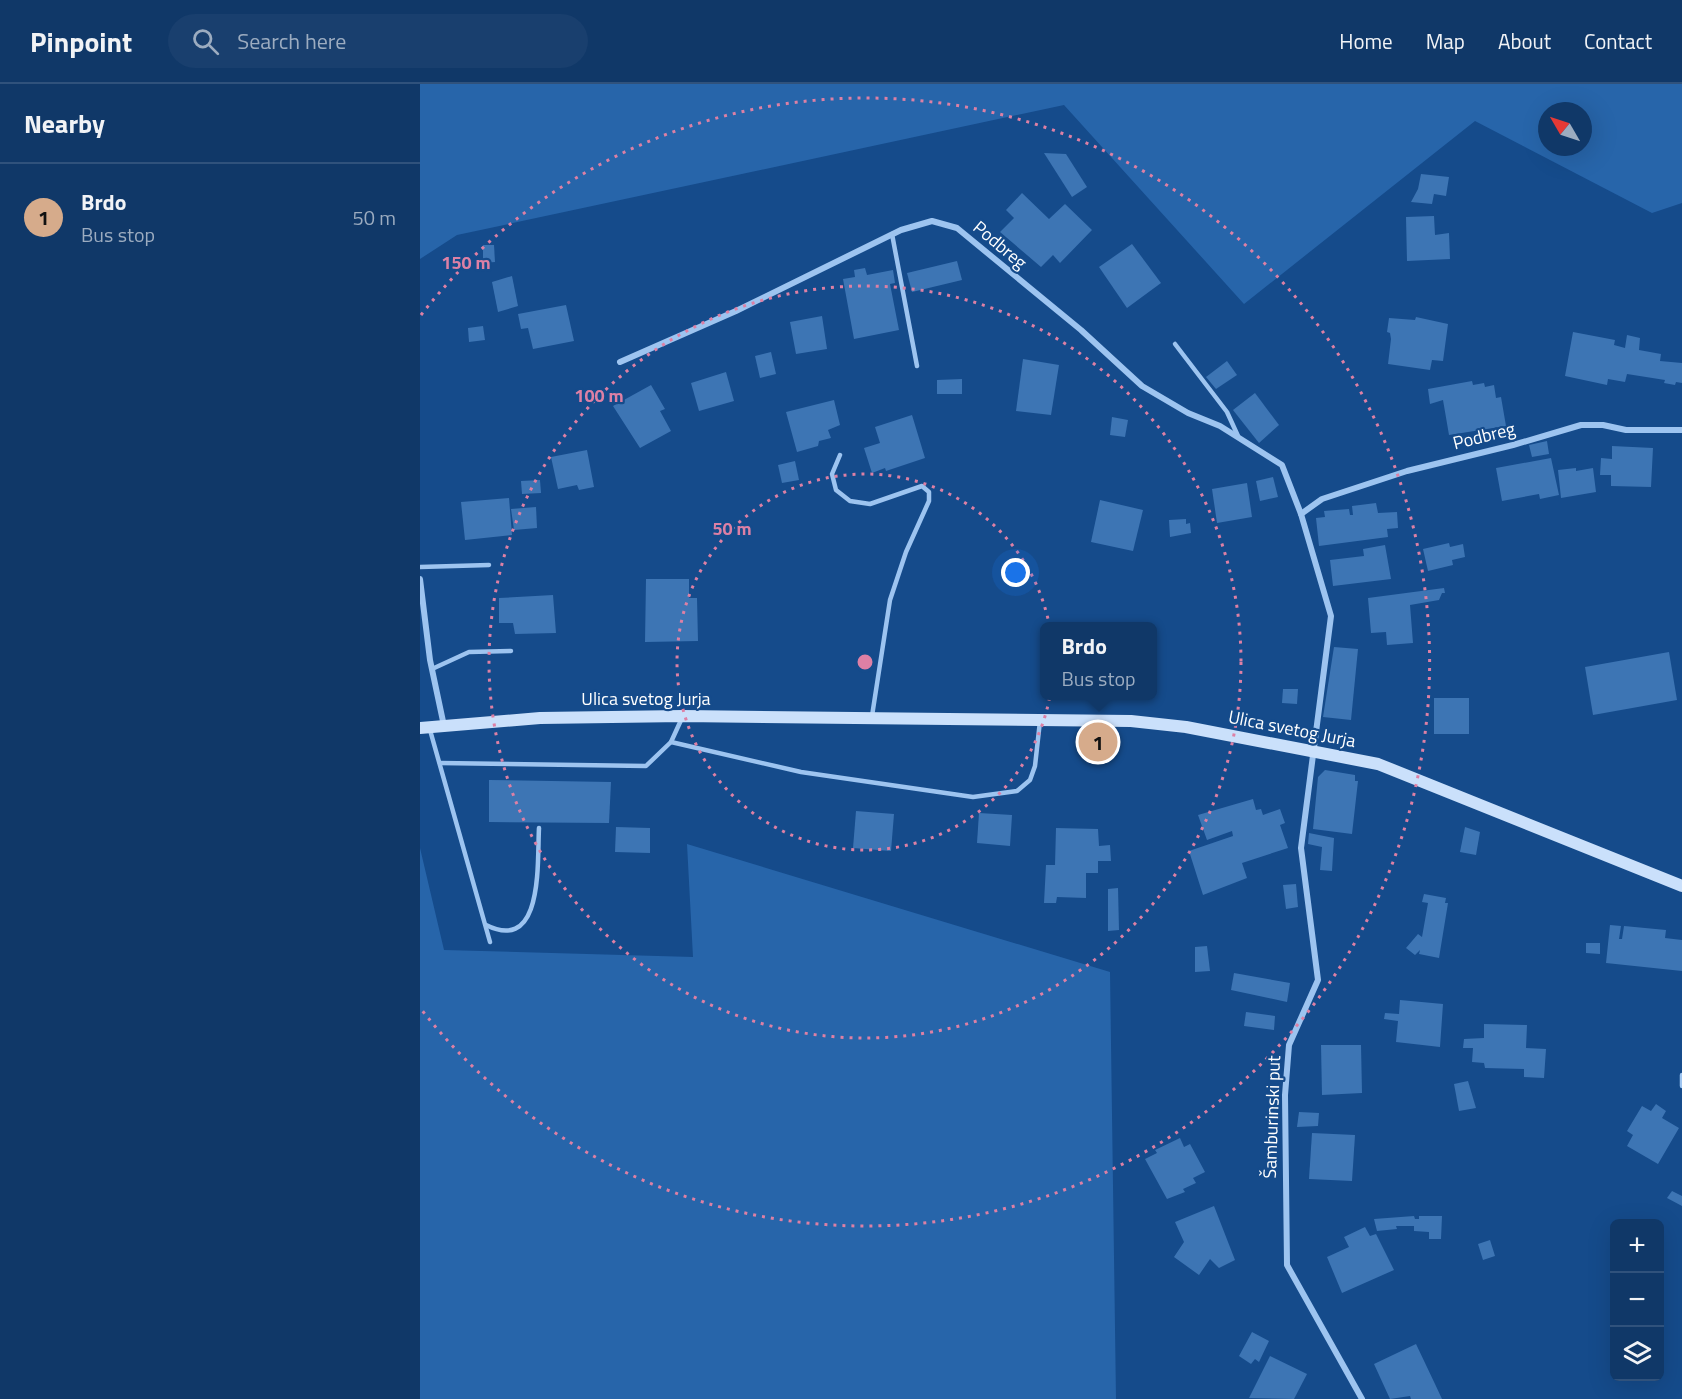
<!DOCTYPE html>
<meta charset="utf-8">
<style>
body{margin:0;font-family:"Titillium Web",sans-serif;background:#193f6e;color:#f1f3f6}
.controls{position:absolute;right:18px;bottom:18px;display:grid;overflow:hidden;border-radius:9px;box-shadow:0 6px 24px #0002}
.controls button{width:54px;height:54px;display:grid;place-items:center;padding:0;border:0;border-bottom:2px solid #30527c;background:#103868;color:#f1f3f6;font:30px sans-serif}
.compass{position:absolute;left:1118px;top:18px;width:54px;height:54px;border-radius:50%;background:#103868;box-shadow:0 6px 24px #0002;rotate:309deg}
.you{position:absolute;left:596px;top:489px;width:21px;height:21px;margin:-15px;border:4px solid #fff;border-radius:50%;background:#1a73e8;box-shadow:0 0 0 9px #1a73e833}
.badge{display:grid;place-items:center;width:39px;height:39px;border-radius:50%;background:#d6ab8b;color:#111;font-size:20px;font-weight:700}
.pin{position:absolute;translate:-50% -50%;border:3px solid #fff;box-shadow:0 2px 6px #0006}
.popup{position:absolute;left:620px;top:538px;width:117px;height:78px;box-sizing:border-box;display:grid;place-content:center;border-radius:9px;background:#103868;filter:drop-shadow(0 2px 4px #0005);font-size:20px;white-space:nowrap;color:#9cacc0}
.popup b{font-size:22px;color:#f1f3f6}
.popup::after{content:'';position:absolute;left:50%;top:100%;margin-left:-12px;border:12px solid transparent;border-top-color:#103868}
.list{margin:0;padding:0;list-style:none}
h2{display:flex;justify-content:space-between;align-items:center;height:78px;margin:0;padding:0 24px;font-size:26px}
h2 small{font-size:20px;font-weight:400;color:#9cacc0}
.list li{display:grid;grid-template-columns:39px 1fr auto;gap:18px;align-items:center;box-sizing:border-box;height:108px;padding:0 24px;border-top:2px solid #30527c}
.list b{display:block;font-size:22px;white-space:nowrap}
.list p{margin:0;font-size:20px;white-space:nowrap;color:#9cacc0}
.list em{font-size:20px;font-style:normal;color:#9cacc0}
.icon{flex:none;width:33px;height:33px;fill:none;stroke:currentColor;stroke-width:2;stroke-linecap:round;stroke-linejoin:round}
.map{position:relative;flex:none;width:1262px;height:1315px;overflow:hidden}
header{display:flex;align-items:center;gap:36px;box-sizing:border-box;height:84px;padding:0 30px;background:#103868;border-bottom:2px solid #30527c}
header strong{font-size:28px}
nav{display:flex;gap:33px;margin-inline-start:auto;font-size:21px}
.search{width:420px;height:54px;background:#193f6e;display:flex;align-items:center;gap:15px;box-sizing:border-box;padding:0 21px;border-radius:33px;color:#9cacc0;font-size:22px}
main{display:flex}
aside{flex:1;background:#103868}
.map>svg:first-child{display:block}
.green{fill:#2765aa;fill-rule:evenodd}
.building{fill:#3d75b4}
.lines{fill:none;stroke-linecap:round;stroke-linejoin:round}
.lane{stroke:#9dc4f0;stroke-width:4.5}
.street{stroke:#9dc4f0;stroke-width:6}
.secondary{stroke:#cae0fb;stroke-width:12}
.ring{fill:none;stroke:#dd80a5;stroke-width:3;stroke-dasharray:3 6}
.labels{text-anchor:middle;stroke-width:4.5;stroke-linejoin:round;paint-order:stroke}
.street-label{font-size:18px;fill:#fff;stroke:#154b8b}
.centre{fill:#dd80a5;stroke:#154b8b;stroke-width:3}
.ring-label{font-size:18px;text-anchor:middle;font-weight:bold;fill:#dd80a5;stroke:#154b8b;stroke-width:4.5;stroke-linejoin:round;paint-order:stroke}
</style>
<header>
<strong>Pinpoint</strong>
<div class="search"><svg class="icon" aria-label="search" viewBox="0 0 24 24"><circle cx="10" cy="10" r="6"/><path d="M15 15l6 6"/></svg>Search here</div>
<nav><a>Home</a><a>Map</a><a>About</a><a>Contact</a></nav>
</header>
<main>
<aside>
<h2>Nearby<small></small></h2>
<ul class="list">
<li><span class="badge">1</span><div><b>Brdo</b><p>Bus stop</p></div><em>50 m</em></li>
</ul>
</aside>
<div class="map">
<svg width="1262" height="1315" viewBox="0 0 1262 1315">
<rect width="100%" height="100%" fill="#154b8b"/>
<g class="green">
<path d="M0,0H1262V119L1232,129L1055,37L824,220L644,21L37,151L0,175ZM1127,27H1163V63H1127Z"/>
<path d="M267,760L690,888L696,1315H0V764L24,866L273,873Z"/>
</g>
<g class="building">
<path d="M624,69L646,70L667,103L652,113Z"/>
<path d="M1001,90L1029,93L1026,112L1014,110L1012,120L991,118L998,105Z"/>
<path d="M602,109L629,135L645,120L672,146L640,179L633,171L621,183L580,148L594,134L586,126Z"/>
<path d="M1014,132L1015,151L1029,149L1030,175L987,177L986,133Z"/>
<path d="M712,160L741,199L707,224L679,183Z"/>
<path d="M63,161H74L75,178L63,179Z"/>
<path d="M537,177L542,196L492,208L487,189Z"/>
<path d="M445,184L447,191L473,186L475,199L470,200L479,246L434,255L423,195L435,193L434,186Z"/>
<path d="M92,192L98,222L78,228L72,198Z"/>
<path d="M146,221L154,257L113,265L108,244L101,245L98,230Z"/>
<path d="M402,232L407,265L376,270L370,238Z"/>
<path d="M996,233L1028,240L1023,277L1012,276L1010,286L968,280L971,255L970,249L967,248L969,234L995,236Z"/>
<path d="M63,242L65,256L49,258L48,244Z"/>
<path d="M1153,248L1195,256L1194,261L1205,264L1207,251L1220,254L1219,266L1241,270L1240,277L1262,279V299L1256,298L1255,301L1244,299L1245,296L1207,290L1205,298L1188,295L1187,301L1145,292Z"/>
<path d="M351,268L356,290L340,294L335,272Z"/>
<path d="M603,275L639,281L631,331L596,327Z"/>
<path d="M807,277L817,291L796,305L786,293Z"/>
<path d="M306,288L314,317L279,327L271,299Z"/>
<path d="M542,295V310H517V296Z"/>
<path d="M1052,297L1053,301L1064,299L1065,303L1074,301L1076,314L1081,313L1086,342L1029,351L1023,316L1010,320L1008,305Z"/>
<path d="M231,301L245,325L240,327L251,347L220,364L193,322Z"/>
<path d="M835,309L859,341L839,359L813,326Z"/>
<path d="M414,316L420,341L408,346L411,354L399,357L398,362L377,368L366,328Z"/>
<path d="M492,331L505,374L466,387L465,384L452,389L444,364L460,359L455,343Z"/>
<path d="M692,333L708,336L705,353L690,351Z"/>
<path d="M1127,357L1129,370L1112,373L1109,361Z"/>
<path d="M1192,362L1233,364L1231,403L1191,402V391H1180L1181,374L1192,375Z"/>
<path d="M167,366L174,403L159,406L157,401L138,405L131,373Z"/>
<path d="M1131,374L1139,411L1120,415L1119,410L1082,417L1076,384Z"/>
<path d="M375,377L379,396L362,399L358,381Z"/>
<path d="M1156,384V387L1173,384L1176,408L1141,414L1138,386Z"/>
<path d="M853,393L858,413L840,417L836,397Z"/>
<path d="M120,396L121,409L102,410L101,397Z"/>
<path d="M827,399L832,433L797,439L792,405Z"/>
<path d="M89,414L92,451L45,456L41,418Z"/>
<path d="M680,416L723,426L713,467L671,458Z"/>
<path d="M956,419L958,429L977,428L978,444L967,445L968,453L899,462L896,434L905,433L904,427L929,425L930,431H933L932,422Z"/>
<path d="M116,423L117,444L94,446L91,425Z"/>
<path d="M766,435V440L770,439L771,449L750,453L749,436Z"/>
<path d="M1029,459L1030,463L1043,460L1045,473L1032,476L1033,481L1008,487L1003,465Z"/>
<path d="M965,461L971,495L913,502L910,476L944,472L943,465Z"/>
<path d="M226,495H269V514H277L278,557L225,558Z"/>
<path d="M1024,504L1025,509H1022L1019,516L990,521L993,559L967,561L966,548L951,549L948,514Z"/>
<path d="M133,511L136,549L95,550L93,539H79V514Z"/>
<path d="M914,563L938,565L931,636L903,633Z"/>
<path d="M1249,568L1257,616L1173,631L1165,583Z"/>
<path d="M863,605H878L877,620L862,619Z"/>
<rect x="1014" y="614" width="35" height="36"/>
<path d="M905,686L935,691V697H938L932,750L893,745L898,693Z"/>
<path d="M69,696L191,698L189,739L69,738Z"/>
<path d="M833,715L836,726L841,725L843,731L860,725L865,739L860,741L868,764L822,779L827,794L783,811L769,767L813,752L812,747L787,756L778,731Z"/>
<path d="M436,727L474,730L471,767L433,764Z"/>
<path d="M559,729L592,731L590,762L557,759Z"/>
<path d="M196,743L230,744V769L195,768Z"/>
<path d="M1045,743L1060,748L1056,771L1040,768Z"/>
<path d="M636,744L678,745L679,762L690,761L691,777H678V789H666V814L637,813L636,819H624L626,781H635Z"/>
<path d="M889,749L914,754L912,787L900,786L902,763L888,760Z"/>
<path d="M876,800L878,823L866,825L863,801Z"/>
<path d="M698,804L699,846L688,847V805Z"/>
<path d="M1004,810L1026,814L1025,819H1028L1019,874L999,870L1000,866L995,871L986,864L998,850L1002,853L1008,819L1002,818Z"/>
<path d="M1190,841L1201,842L1199,855H1202L1204,842L1246,846L1245,854L1262,856V887L1186,879Z"/>
<path d="M1166,859H1180V870L1166,869Z"/>
<path d="M787,862L790,887L775,888V863Z"/>
<path d="M814,889L870,899L867,918L811,906Z"/>
<path d="M980,916L1023,920L1020,963L976,958L978,937L964,935L965,929L979,930Z"/>
<path d="M826,928L855,932L854,946L824,942Z"/>
<path d="M1064,940L1107,941L1106,964L1126,965L1124,994L1104,993V985L1065,984L1064,979L1052,978L1053,964H1043L1044,955L1064,954Z"/>
<path d="M901,961H941L942,1009L902,1011Z"/>
<path d="M1048,997L1056,1024L1039,1027L1034,1000Z"/>
<path d="M1236,1020L1246,1027L1242,1034L1259,1044L1238,1080L1207,1062L1213,1051L1207,1047L1222,1022L1231,1027Z"/>
<path d="M879,1028L899,1029L898,1042L877,1043Z"/>
<path d="M892,1049L935,1051L932,1097L889,1095Z"/>
<path d="M760,1054L764,1063L770,1060L785,1088L773,1094L776,1099L763,1105L765,1108L747,1115L725,1075L737,1069L735,1066Z"/>
<path d="M1252,1107L1262,1112V1122L1247,1114Z"/>
<path d="M794,1122L815,1176L799,1184L790,1175L779,1191L754,1173L764,1158L755,1138Z"/>
<path d="M994,1132L995,1135H999V1132H1022L1021,1155H1009V1148L994,1147V1142H976L977,1145L957,1147L954,1135Z"/>
<path d="M945,1143L950,1152L956,1150L974,1186L922,1209L907,1173L929,1163L924,1153Z"/>
<path d="M1070,1156L1075,1172L1063,1176L1058,1160Z"/>
<path d="M832,1248L849,1257L839,1278L835,1275L831,1280L819,1272Z"/>
<path d="M996,1260L1015,1300L1022,1315H991L990,1312L970,1315L954,1280Z"/>
<path d="M850,1272L887,1290L874,1315L829,1314Z"/>
</g>
<g class="lines">
<g class="lane">
<path d="M472,150L497,282"/>
<path d="M755,260L807,328L818,352"/>
<path d="M420,371L412,390L416,406L430,417L450,420L502,402L509,408V417L486,468L470,516L452,632"/>
<path d="M0,483L69,481"/>
<path d="M12,585L49,568L91,567"/>
<path d="M10,646L70,858"/>
<path d="M251,658L381,688L553,713L597,707L610,696L615,682L620,637"/>
<path d="M20,679L226,682L251,658L262,634"/>
<path d="M66,841C124,870 117,778 119,744"/>
<path d="M1262,991V1002"/>
</g>
<g class="street">
<path d="M200,278L316,227L481,146L512,137L537,144L661,246L722,302L768,329L800,342L862,381L881,430L911,532L881,764L898,896L869,961L865,1011L867,1181L942,1315"/>
<path d="M881,430L902,415L987,387L1093,361L1161,341H1183L1206,346H1262"/>
<path d="M0,495L10,576L24,642"/>
</g>
<path class="secondary" d="M0,644L120,634L263,632L711,637L766,643L958,680L1262,802"/>
</g>
<g class="ring">
<circle cx="445" cy="578" r="188"/>
<circle cx="445" cy="578" r="376"/>
<path d="M1 231A564 564 0 1 1 1 925"/>
</g>
<g class="labels">
<g class="street-label">
<text transform="translate(580 161) rotate(40)" y="6">Podbreg</text>
<text transform="translate(1064 352) rotate(-14)" y="6">Podbreg</text>
<text x="226" y="621">Ulica svetog Jurja</text>
<text transform="translate(872 645) rotate(11)" y="6">Ulica svetog Jurja</text>
<text transform="translate(852 1033) rotate(-88)" y="6">Šamburinski put</text>
</g>
</g>
<circle cx="445" cy="578" r="9" class="centre"/>
<g class="ring-label">
<text x="46" y="185">150 m</text>
<text x="179" y="318">100 m</text>
<text x="312" y="451">50 m</text>
</g>
</svg>
<div class="controls">
<button>+</button>
<button>−</button>
<button><svg class="icon" aria-label="layers" viewBox="0 0 24 24"><path d="M12 4l9 5-9 5-9-5zM3 14l9 5 9-5"/></svg></button>
</div>
<svg class="compass" viewBox="-18 -18 36 36"><path d="M0-13l5 13h-10z" fill="#e53935"/><path d="M0 13l5-13h-10z" fill="#9cacc0"/></svg>
<div class="you"></div>
<div class="pin badge" style="left:678px;top:658px">1</div>
<div class="popup"><b>Brdo</b>Bus stop</div>
</div>
</main>
